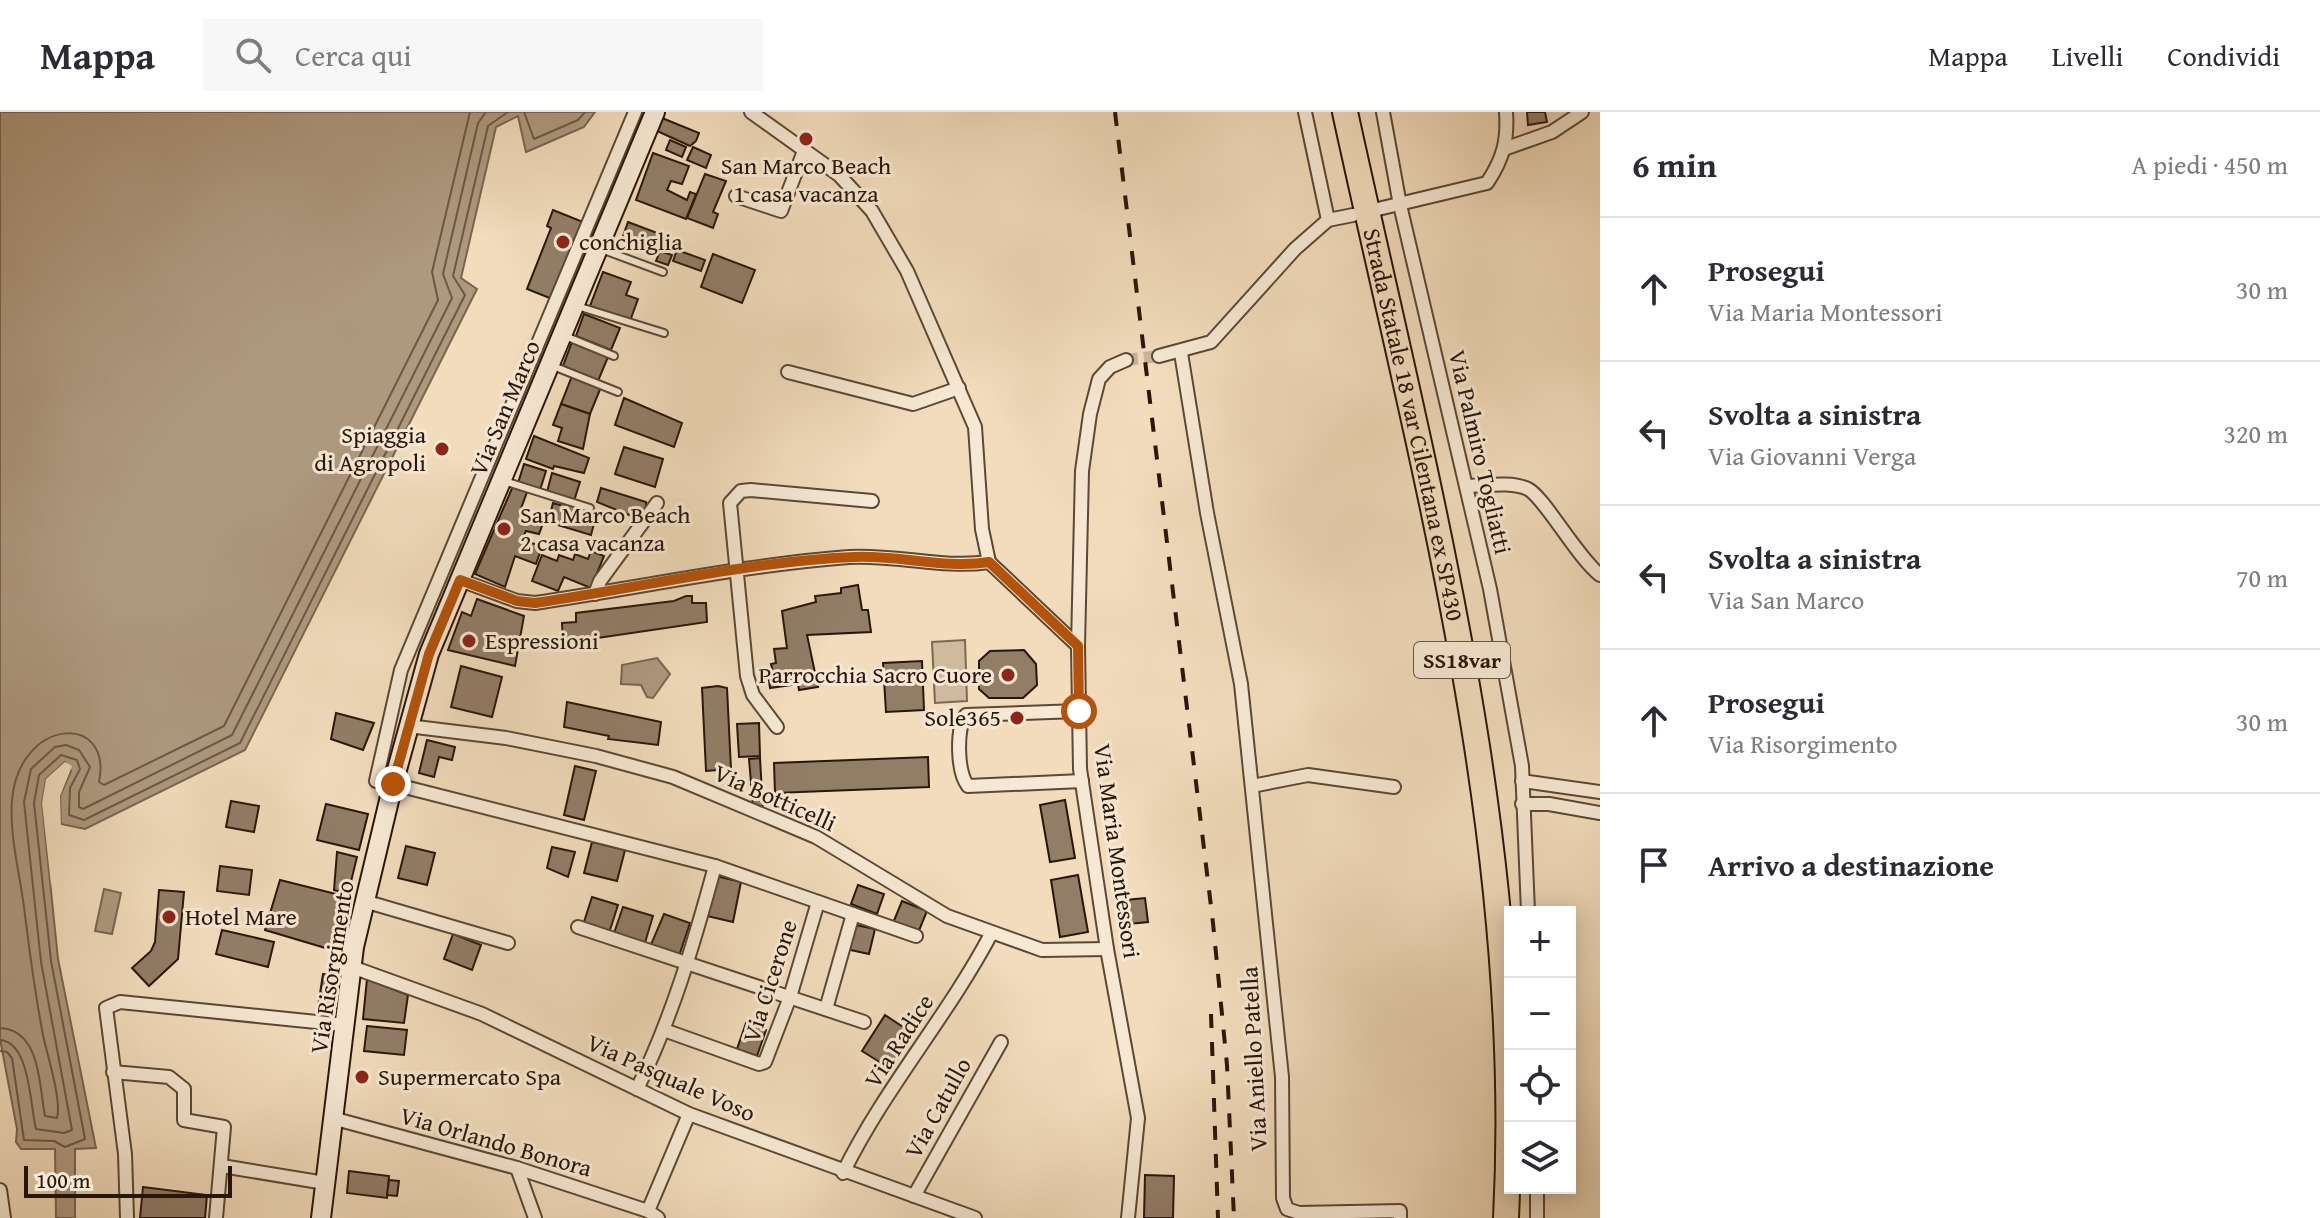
<!DOCTYPE html>
<html lang="it">
<meta charset="utf-8">
<style>
body{margin:0;font-family:"Gentium Book Plus",serif;background:#f7f7f7;color:#2b2b33}
.controls{position:absolute;right:24px;bottom:24px;display:grid;overflow:hidden;border-radius:0px;box-shadow:0 4px 20px #0003}
.controls button{width:72px;height:72px;display:grid;place-items:center;padding:0;border:0;border-bottom:2px solid #e1e1e2;background:#fff;color:#2b2b33;font:40px sans-serif}
.scale{position:absolute;left:24px;bottom:20px;width:208px;box-sizing:border-box;padding-left:8px;border:4px solid #29160a;border-top:0;font-size:22px;line-height:28px;white-space:nowrap;color:#29160a;-webkit-text-stroke:6px #f7e8d3;paint-order:stroke}
.stop{position:absolute;width:24px;height:24px;margin:-18px;border:6px solid #b45309;border-radius:50%;background:#fff}
.stop.end{background:#b45309;border-color:#fff;box-shadow:0 2px 8px #0008}
.list{margin:0;padding:0;list-style:none}
h2{display:flex;justify-content:space-between;align-items:center;height:104px;margin:0;padding:0 32px;font-size:34px}
h2 small{font-size:26px;font-weight:400;color:#7c7c81}
.list li{display:grid;grid-template-columns:52px 1fr auto;gap:24px;align-items:center;box-sizing:border-box;height:144px;padding:0 32px;border-top:2px solid #e1e1e2}
.list b{display:block;font-size:30px;white-space:nowrap}
.list p{margin:0;font-size:26px;white-space:nowrap;color:#7c7c81}
.list em{font-size:26px;font-style:normal;color:#7c7c81}
.icon{flex:none;width:44px;height:44px;fill:none;stroke:currentColor;stroke-width:2;stroke-linecap:round;stroke-linejoin:round}
.map{position:relative;flex:none;width:1600px;height:1106px;overflow:hidden}
header{display:flex;align-items:center;gap:48px;box-sizing:border-box;height:112px;padding:0 40px;background:#fff;border-bottom:2px solid #e1e1e2}
header strong{font-size:38px}
nav{display:flex;gap:44px;margin-inline-start:auto;font-size:28px}
.search{width:560px;height:72px;background:#f7f7f7;display:flex;align-items:center;gap:20px;box-sizing:border-box;padding:0 28px;border-radius:0px;color:#7c7c81;font-size:30px}
main{display:flex}
aside{flex:1;background:#fff}
.map>svg:first-child{display:block}
.green{fill:#d0ba9e;stroke:#7c6854;stroke-width:2}
.water{fill:#ae997f;stroke:#796550;stroke-width:2}
.pier{fill:#f2dcbc}
.lines{fill:none;stroke-linecap:round;stroke-linejoin:round}
.shore{stroke:#6c5844;stroke-width:2}
.building{fill:#927d67;stroke:#29160a;stroke-width:2}
.street-tunnel{stroke:#cab498;stroke-width:12;stroke-dasharray:12 6;stroke-linecap:butt}
.lane-casing{stroke:#5b4836;stroke-width:10}
.street-casing{stroke:#5b4836;stroke-width:16}
.secondary-casing{stroke:#29160a;stroke-width:22}
.highway-casing{stroke:#29160a;stroke-width:28}
.lane{stroke:#f7e8d3;stroke-width:6}
.street{stroke:#f7e8d3;stroke-width:12}
.secondary{stroke:#f7e8d3;stroke-width:18}
.highway{stroke:#f2dcbc;stroke-width:24}
.rail{stroke:#29160a;stroke-width:4;stroke-dasharray:14 14;stroke-linecap:butt}
.route{stroke:#b45309;stroke-width:10}
.poi-dot{fill:#8f2418;stroke:#f7e8d3;stroke-width:3}
.labels{text-anchor:middle;stroke-width:6;stroke-linejoin:round;paint-order:stroke}
.shield{fill:#f7e8d3;stroke:#675546;stroke-width:2}
.shield-label{font-size:22px;font-weight:bold;fill:#29160a}
.poi-label{font-size:24px;fill:#29160a;stroke:#f7e8d3;text-anchor:start}
.street-label{font-size:24px;fill:#29160a;stroke:#f7e8d3}
</style>
<header>
<strong>Mappa</strong>
<div class="search"><svg class="icon" aria-label="search" viewBox="0 0 24 24"><circle cx="10" cy="10" r="6"/><path d="M15 15l6 6"/></svg>Cerca qui</div>
<nav><a>Mappa</a><a>Livelli</a><a>Condividi</a></nav>
</header>
<main>
<div class="map">
<svg width="1600" height="1106" viewBox="0 0 1600 1106">
<rect width="100%" height="100%" fill="#f2dcbc"/>
<filter id="stains"><feTurbulence type="fractalNoise" baseFrequency=".0025" numOctaves="4"/><feColorMatrix values="0 0 0 0 .2 0 0 0 0 .09 0 0 0 0 .02 0 0 0 .5 -.17"/></filter>
<radialGradient id="worn" r=".72"><stop offset=".6" stop-color="#630" stop-opacity="0"/><stop offset="1" stop-color="#630" stop-opacity=".3"/></radialGradient>
<path class="green" d="M965,528L967,589L935,591L932,530Z"/>
<g class="water">
<path d="M0,0H595L584,15L526,40L518,4L496,15L461,166L477,177L245,638L85,717L61,712L60,684L71,659L65,650L46,667L42,691L58,847L96,1036L75,1037V1106H56L55,1037H21L16,1030L17,1017L0,927Z"/>
<path d="M657,546L670,562L653,586L647,585L641,573L621,572L622,553Z"/>
<path d="M104,777L121,781L112,822L95,819Z"/>
</g>
<path class="pier" d="M65,650L72,654L60,684L61,716L57,713L56,683L68,656L58,659L50,669L46,691L55,771L51,772L42,691L46,667Z"/>
<g class="lines">
<g class="shore">
<path d="M524,0L534,27L578,8L585,0"/>
<path d="M0,916C41,918 39,974 45,1004L57,1006C62,988 47,943 43,923C35,882 30,843 25,803C21,765 9,726 12,688C19,606 113,599 99,670L104,673L224,614L438,188L432,160L470,0"/>
<path d="M0,928C30,930 30,993 36,1017L64,1021L72,1018L41,850L24,690L31,657L55,635L66,633L79,638L90,655L79,680V695L83,697L232,623L452,186L443,162L478,11L486,0"/>
<path d="M0,939L7,940L12,946L24,1028L54,1029L65,1035L85,1027L51,849L34,691L39,663L61,643L77,648L80,657L70,676L69,703L84,708L240,631L465,183L453,164L488,14L508,0"/>
</g>
</g>
<g class="building">
<path d="M1527,0H1545L1547,10L1528,13Z"/>
<path d="M662,6L699,21L696,29L690,34L657,19Z"/>
<path d="M670,28L686,35L682,45L666,38Z"/>
<path d="M693,35L711,43L706,56L687,48Z"/>
<path d="M653,41L689,54L682,72L671,69L667,78L687,88L690,80L696,82L686,107L636,88Z"/>
<path d="M705,62L726,69L713,100L718,102L713,116L687,106Z"/>
<path d="M553,98L583,110L552,187L527,177L551,116L547,114Z"/>
<path d="M628,110L660,122L652,142L621,130Z"/>
<path d="M677,138L705,148L701,159L673,149Z"/>
<path d="M660,139L672,143L668,153L656,149Z"/>
<path d="M713,142L755,158L742,191L701,175Z"/>
<path d="M603,160L631,170L626,183L638,187L630,209L590,194Z"/>
<path d="M584,202L620,216L611,238L576,224Z"/>
<path d="M572,230L608,245L598,269L563,254Z"/>
<path d="M572,264L601,275L590,302L561,292Z"/>
<path d="M624,286L682,311L674,335L615,313Z"/>
<path d="M561,292L590,302L583,337L558,329L562,316L553,313Z"/>
<path d="M534,324L589,346L584,361L554,354L553,357L526,347Z"/>
<path d="M624,335L663,347L655,375L615,362Z"/>
<path d="M524,352L546,359L540,378L518,371Z"/>
<path d="M552,361L580,370L574,389L547,380Z"/>
<path d="M513,374L527,380L519,402L543,411L539,422L526,419L522,427L542,435L536,452L515,444L505,475L475,462Z"/>
<path d="M601,376L646,390V398L639,407L597,390Z"/>
<path d="M561,390L597,400L591,423L548,410L553,391L560,393Z"/>
<path d="M591,439L604,444L591,476L564,465L558,479L532,469L542,443L557,449L559,443L573,448L575,442L588,447Z"/>
<path d="M858,473L862,498H868L871,520L807,523L818,575L799,578L798,572L770,576L768,561L773,560L771,552L776,551L774,537L787,536L782,499L816,490L815,484L841,481V476Z"/>
<path d="M686,484H692V491H706L707,510L563,531L562,511L576,510V501L674,489Z"/>
<path d="M477,487L524,504L515,554L448,538L462,500L471,504Z"/>
<path d="M1024,538L1036,552L1037,573L1023,586H989L979,577V549L990,539Z"/>
<path d="M922,549L924,598L886,600L883,551Z"/>
<path d="M461,554L502,565L492,605L451,595Z"/>
<path d="M718,574L727,576L731,657L706,659L702,576Z"/>
<path d="M567,590L661,610L658,633L608,627L609,624L564,615Z"/>
<path d="M336,601L374,611L363,638L331,627Z"/>
<path d="M759,611L760,644L739,645L737,612Z"/>
<path d="M427,628L455,635L452,648L439,645L434,665L419,661Z"/>
<path d="M928,645L929,675L775,681L774,651Z"/>
<path d="M760,646L763,699L753,694L749,647Z"/>
<path d="M575,654L596,659L584,708L564,703Z"/>
<path d="M1065,688L1075,746L1050,750L1040,693Z"/>
<path d="M231,689L259,694L254,720L226,715Z"/>
<path d="M326,692L368,702L359,738L317,728Z"/>
<path d="M592,730L625,738L617,769L584,761Z"/>
<path d="M406,734L435,741L427,773L398,766Z"/>
<path d="M552,735L575,740L568,765L547,756Z"/>
<path d="M337,740L357,745L348,782L334,778Z"/>
<path d="M220,754L252,758L249,783L217,779Z"/>
<path d="M1078,763L1088,820L1060,825L1051,768Z"/>
<path d="M716,764L741,770L733,810L707,804Z"/>
<path d="M280,768L348,785L332,838L265,818Z"/>
<path d="M858,773L884,782L877,802L851,792Z"/>
<path d="M159,778L184,780L178,847L149,874L132,856L151,839L155,830Z"/>
<path d="M592,785L618,793L609,821L583,813Z"/>
<path d="M1145,786L1148,810L1129,812L1126,788Z"/>
<path d="M902,789L927,799L918,821L893,811Z"/>
<path d="M623,795L653,804L644,834L613,824Z"/>
<path d="M664,802L690,811L679,844L650,835Z"/>
<path d="M851,812L875,817L869,842L846,837Z"/>
<path d="M222,818L274,830L268,855L216,842Z"/>
<path d="M453,822L481,833L472,858L444,847Z"/>
<path d="M323,862L338,864L328,903L317,901Z"/>
<path d="M367,867L408,883L404,911L363,907Z"/>
<path d="M885,903L912,921L889,956L862,939Z"/>
<path d="M746,911L766,918L757,944L737,937Z"/>
<path d="M367,914L407,918L404,943L364,939Z"/>
<path d="M349,1059L389,1064L387,1086L347,1081Z"/>
<path d="M1145,1063L1174,1064L1173,1106H1144Z"/>
<path d="M389,1068L399,1069L397,1084L387,1083Z"/>
<path d="M143,1075L207,1083L205,1106H140Z"/>
</g>
<g class="lines">
<path class="street-tunnel" d="M1126,248L1159,244"/>
<g class="lane-casing">
<g id="lane">
<path d="M601,137L663,160"/>
<path d="M577,194L664,221"/>
<path d="M565,224L614,244"/>
<path d="M553,254L618,280"/>
<path d="M504,369L590,396"/>
</g>
</g>
<g class="street-casing">
<g id="street">
<path d="M751,0L839,63L872,99L907,159L975,315L982,417L989,450"/>
<path d="M1305,0L1328,108"/>
<path d="M1383,0L1400,93L1490,477L1522,654L1528,800"/>
<path d="M1504,37L1552,20L1582,0"/>
<path d="M736,84L781,99L804,39"/>
<path d="M1378,97L1487,71C1503,47 1508,29 1506,0"/>
<path d="M1181,241L1207,401L1241,572L1282,965L1283,1086L1287,1097L1299,1101L1400,1099V1106"/>
<path d="M1159,244L1211,230L1295,137L1328,108L1353,103"/>
<path d="M1126,248L1110,255L1099,267L1090,302L1082,359L1078,534L1080,657L1107,837L1138,1006L1128,1106"/>
<path d="M788,260L913,292L959,276"/>
<path d="M1466,374C1484,374 1511,369 1528,377C1544,385 1577,445 1600,463"/>
<path d="M460,468L517,489L535,491C639,476 743,453 849,445C896,442 943,457 989,450L1078,534"/>
<path d="M595,482L600,469L657,391"/>
<path d="M1079,599L966,603C956,617 957,660 968,674L1082,669"/>
<path d="M408,614L506,626L596,644L673,665L816,725L947,804L1042,838L1107,837"/>
<path d="M777,615L753,583L747,564L730,391L741,379L751,378L872,389"/>
<path d="M376,669L401,558L635,0"/>
<path d="M1522,669L1600,680"/>
<path d="M393,672L715,754L916,824"/>
<path d="M1252,674L1308,663L1394,675"/>
<path d="M1522,692H1549L1600,701"/>
<path d="M364,789L508,831"/>
<path d="M578,815L864,910"/>
<path d="M352,855L482,902L689,1002L975,1106"/>
<path d="M826,897L853,802"/>
<path d="M664,918L759,952L765,950L790,885L818,790"/>
<path d="M113,960L169,965L184,977V1008L224,1015L216,1106"/>
<path d="M637,977C672,906 694,831 715,754"/>
<path d="M332,1006L517,1056L648,1099"/>
<path d="M222,1054L325,1071"/>
<path d="M517,1056L535,1106"/>
<path d="M843,1061C884,977 947,905 991,822"/>
<path d="M0,1078L4,1106"/>
<path d="M914,1084L1001,930"/>
<path d="M127,1106L125,1042L106,896L120,890L346,913"/>
<path d="M658,1106L648,1099L689,1002"/>
<path d="M1537,1106V1076"/>
</g>
</g>
<g class="secondary-casing">
<path id="secondary" d="M321,1106L354,835L393,672L429,542L655,0"/>
</g>
<g class="highway-casing">
<g id="highway">
<path id="s1" d="M1345,0C1424,363 1526,731 1506,1106"/>
</g>
</g>
<use href="#lane" class="lane"/>
<use href="#street" class="street"/>
<use href="#secondary" class="secondary"/>
<use href="#highway" class="highway"/>
<g class="rail">
<path d="M1115,0L1213,811L1227,953L1234,1106"/>
<path d="M1211,902L1218,1106"/>
</g>
</g>
<g class="lines">
<path class="route" d="M393,672L429,542L460,468L517,489L535,491C641,476 748,449 855,445C900,443 945,457 989,450L1078,534L1079,599"/>
</g>
<g class="poi-dot">
<circle cx="806" cy="27" r="8"/>
<circle cx="563" cy="130" r="8"/>
<circle cx="442" cy="337" r="8"/>
<circle cx="504" cy="417" r="8"/>
<circle cx="469" cy="529" r="8"/>
<circle cx="1008" cy="563" r="8"/>
<circle cx="1017" cy="606" r="8"/>
<circle cx="169" cy="805" r="8"/>
<circle cx="362" cy="965" r="8"/>
</g>
<g class="labels">
<rect class="shield" x="1414" y="530" width="96" height="36" rx="6"/>
<g class="shield-label">
<text x="1462" y="556">SS18var</text>
</g>
<g class="poi-label">
<text x="806" y="62" text-anchor="middle">San Marco Beach<tspan x="806" dy="28">1 casa vacanza</tspan></text>
<text x="579" y="138">conchiglia</text>
<text x="426" y="331" text-anchor="end">Spiaggia<tspan x="426" dy="28">di Agropoli</tspan></text>
<text x="520" y="411">San Marco Beach<tspan x="520" dy="28">2 casa vacanza</tspan></text>
<text x="485" y="537">Espressioni</text>
<text x="992" y="571" text-anchor="end">Parrocchia Sacro Cuore</text>
<text x="1001" y="614" text-anchor="end">Sole365</text>
<text x="185" y="813">Hotel Mare</text>
<text x="378" y="973">Supermercato Spa</text>
</g>
<g class="street-label">
<text transform="translate(505 296) rotate(-67)" y="8">Via San Marco</text>
<text dy="8" stroke="none"><textPath href="#s1" startOffset="320">Strada Statale 18 var Cilentana ex SP430</textPath></text>
<text transform="translate(1480 340) rotate(77)" y="8">Via Palmiro Togliatti</text>
<text transform="translate(775 686) rotate(24)" y="8">Via Botticelli</text>
<text transform="translate(1117 739) rotate(82)" y="8">Via Maria Montessori</text>
<text transform="translate(332 855) rotate(-81)" y="8">Via Risorgimento</text>
<text transform="translate(770 869) rotate(-72)" y="8">Via Cicerone</text>
<text transform="translate(899 929) rotate(-57)" y="8">Via Radice</text>
<text transform="translate(1254 947) rotate(-93)" y="8">Via Aniello Patella</text>
<text transform="translate(671 966) rotate(24)" y="8">Via Pasquale Voso</text>
<text transform="translate(938 996) rotate(-61)" y="8">Via Catullo</text>
<text transform="translate(496 1030) rotate(16)" y="8">Via Orlando Bonora</text>
</g>
</g>
<rect width="100%" height="100%" filter="url(#stains)"/>
<rect width="100%" height="100%" fill="url(#worn)"/>
</svg>
<div class="controls">
<button>+</button>
<button>−</button>
<button><svg class="icon" aria-label="locate" viewBox="0 0 24 24"><circle cx="12" cy="12" r="6"/><path d="M12 2v4M12 18v4M2 12h4M18 12h4"/></svg></button>
<button><svg class="icon" aria-label="layers" viewBox="0 0 24 24"><path d="M12 4l9 5-9 5-9-5zM3 14l9 5 9-5"/></svg></button>
</div>
<div class="scale">100 m</div>
<div class="stop" style="left:1079px;top:599px"></div>
<div class="stop end" style="left:393px;top:672px"></div>
</div>
<aside>
<h2>6 min<small>A piedi · 450 m</small></h2>
<ul class="list">
<li><svg class="icon" aria-label="ahead" viewBox="0 0 24 24"><path d="M12 20V5M6 11l6-6 6 6"/></svg><div><b>Prosegui</b><p>Via Maria Montessori</p></div><em>30 m</em></li>
<li><svg class="icon" aria-label="left" viewBox="0 0 24 24"><path d="M17 20v-9H6M10 6l-5 5 5 5"/></svg><div><b>Svolta a sinistra</b><p>Via Giovanni Verga</p></div><em>320 m</em></li>
<li><svg class="icon" aria-label="left" viewBox="0 0 24 24"><path d="M17 20v-9H6M10 6l-5 5 5 5"/></svg><div><b>Svolta a sinistra</b><p>Via San Marco</p></div><em>70 m</em></li>
<li><svg class="icon" aria-label="ahead" viewBox="0 0 24 24"><path d="M12 20V5M6 11l6-6 6 6"/></svg><div><b>Prosegui</b><p>Via Risorgimento</p></div><em>30 m</em></li>
<li><svg class="icon" aria-label="arrive" viewBox="0 0 24 24"><path d="M6 21V4h12l-3 4 3 4H6"/></svg><div><b>Arrivo a destinazione</b></div></li>
</ul>
</aside>
</main>
